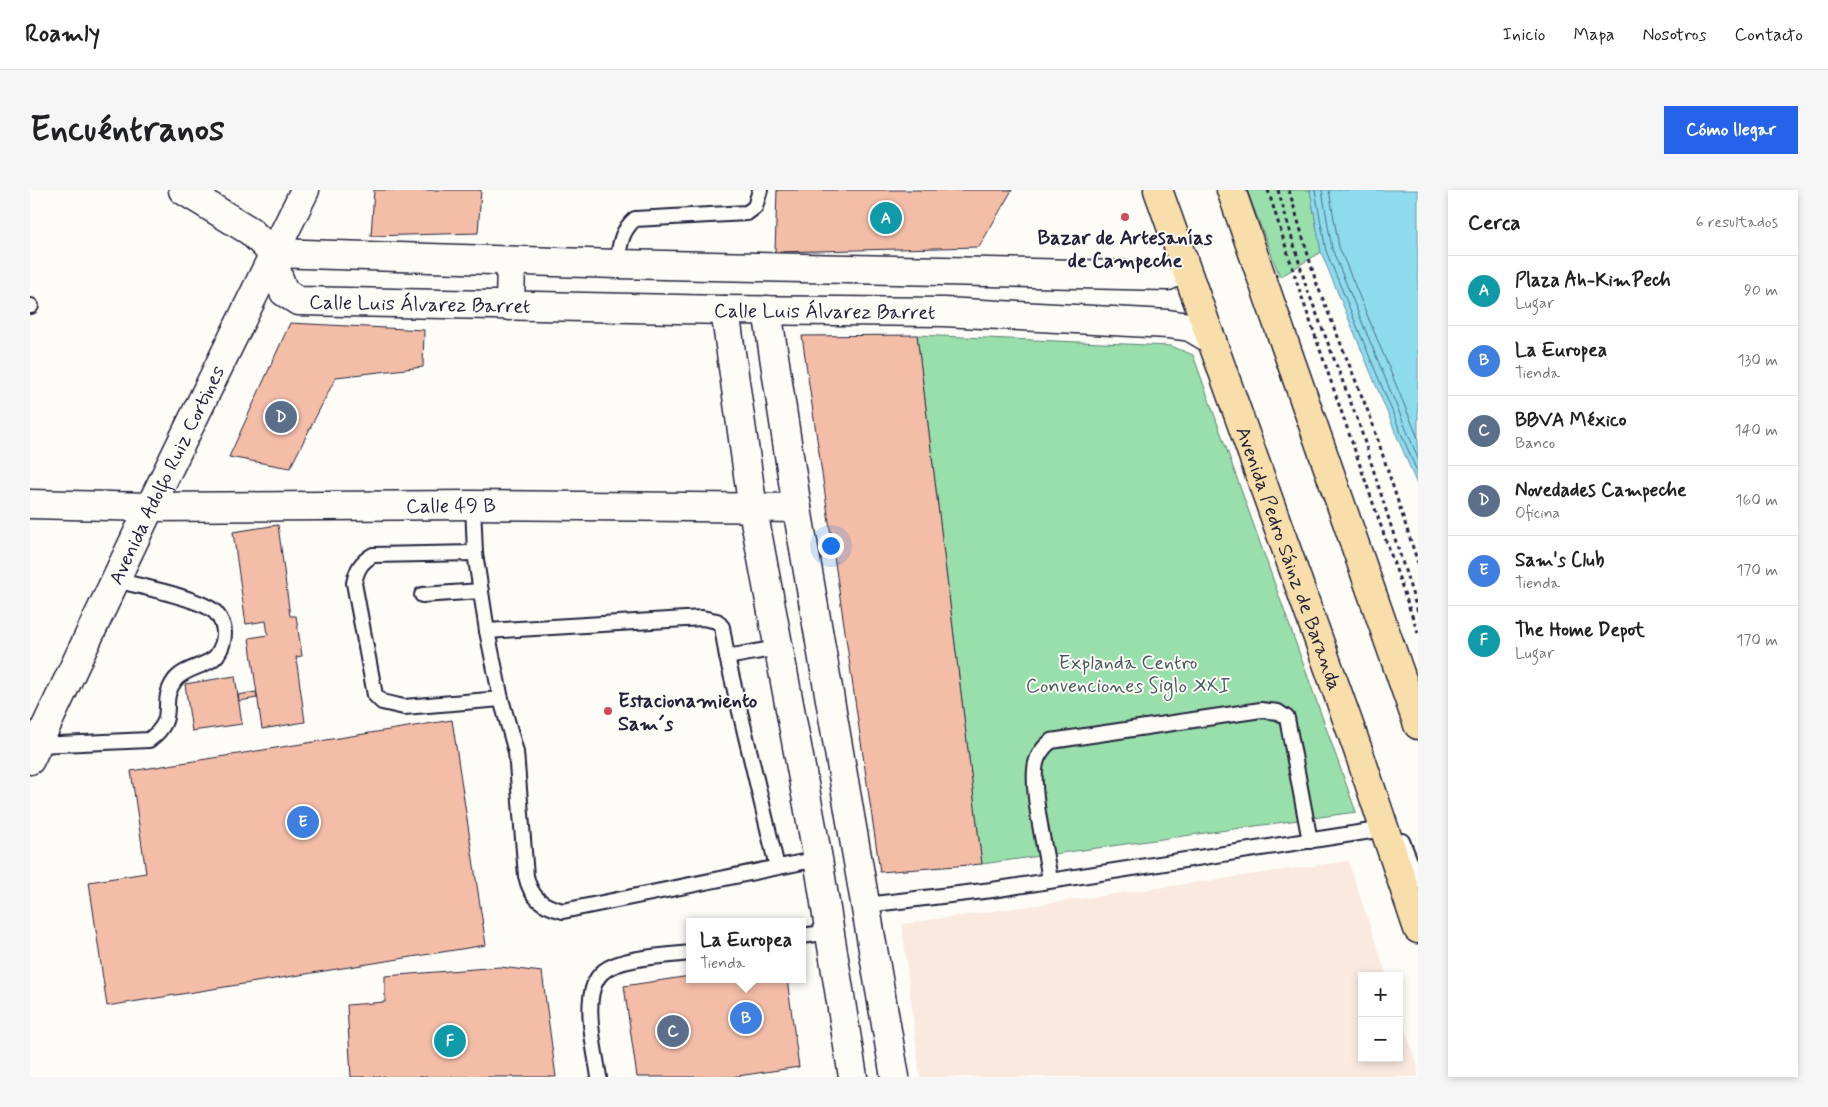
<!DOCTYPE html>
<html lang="es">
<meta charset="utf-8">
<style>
body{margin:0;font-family:Mynerve,sans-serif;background:#f6f6f6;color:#202124}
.controls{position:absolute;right:15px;bottom:15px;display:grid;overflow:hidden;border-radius:0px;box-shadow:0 2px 8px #0003}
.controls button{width:45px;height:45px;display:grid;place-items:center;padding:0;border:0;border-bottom:1px solid #e0e0e0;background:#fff;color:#202124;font:25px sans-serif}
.you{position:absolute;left:800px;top:355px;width:18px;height:18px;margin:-12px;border:4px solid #fff;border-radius:50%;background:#1a73e8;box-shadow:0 0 0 8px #1a73e833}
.badge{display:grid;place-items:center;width:32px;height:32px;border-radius:50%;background:#2563eb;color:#fff;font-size:16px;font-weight:700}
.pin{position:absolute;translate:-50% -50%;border:2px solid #fff;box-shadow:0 1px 5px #0006}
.popup{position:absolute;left:656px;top:728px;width:120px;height:65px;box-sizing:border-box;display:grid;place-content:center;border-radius:0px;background:#fff;filter:drop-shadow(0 1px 4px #0005);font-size:16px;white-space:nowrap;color:#757577}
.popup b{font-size:19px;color:#202124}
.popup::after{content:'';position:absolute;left:50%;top:100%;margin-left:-10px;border:10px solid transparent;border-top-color:#fff}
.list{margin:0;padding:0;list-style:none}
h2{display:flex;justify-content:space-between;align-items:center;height:65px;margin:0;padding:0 20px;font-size:21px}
h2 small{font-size:16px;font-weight:400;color:#757577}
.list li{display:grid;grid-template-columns:32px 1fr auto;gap:15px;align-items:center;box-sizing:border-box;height:70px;padding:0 20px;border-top:1px solid #e0e0e0}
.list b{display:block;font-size:19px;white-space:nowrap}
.list p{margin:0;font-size:16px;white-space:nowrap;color:#757577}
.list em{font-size:16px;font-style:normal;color:#757577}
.map{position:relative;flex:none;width:1388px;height:887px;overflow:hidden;border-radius:0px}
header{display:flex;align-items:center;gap:30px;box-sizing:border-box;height:70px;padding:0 25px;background:#fff;border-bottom:1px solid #e0e0e0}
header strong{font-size:24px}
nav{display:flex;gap:28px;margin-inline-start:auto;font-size:18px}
.intro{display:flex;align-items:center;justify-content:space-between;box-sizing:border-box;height:120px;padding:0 30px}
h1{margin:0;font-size:35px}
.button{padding:12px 22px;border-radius:0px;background:#2563eb;color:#fff;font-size:18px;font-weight:700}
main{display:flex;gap:30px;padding:0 30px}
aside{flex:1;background:#fff;border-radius:0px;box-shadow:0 2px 8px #0003}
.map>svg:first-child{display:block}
.built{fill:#fae9df}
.green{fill:#99dfac;stroke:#5e8074}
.water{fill:#8edbee;stroke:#6391a6}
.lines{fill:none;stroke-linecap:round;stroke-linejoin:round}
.shore{stroke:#4d6c83;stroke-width:1}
.building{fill:#f4bda8;stroke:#22223b}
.lane-casing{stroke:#22223b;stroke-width:18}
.street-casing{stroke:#22223b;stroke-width:31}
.secondary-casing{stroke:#22223b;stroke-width:31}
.primary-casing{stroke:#22223b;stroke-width:31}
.path{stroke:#22223b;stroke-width:3;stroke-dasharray:4 4;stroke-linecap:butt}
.lane{stroke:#fdfcf7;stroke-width:14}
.street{stroke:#fdfcf7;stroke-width:28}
.secondary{stroke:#fdfcf7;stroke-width:28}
.primary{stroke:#f8deab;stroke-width:28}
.poi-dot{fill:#d1495b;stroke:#fdfcf7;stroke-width:2}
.labels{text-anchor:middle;stroke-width:4;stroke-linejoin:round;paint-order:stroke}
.poi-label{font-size:20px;font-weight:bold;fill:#22223b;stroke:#fdfcf7}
.street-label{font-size:20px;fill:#22223b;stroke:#fdfcf7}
.park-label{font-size:20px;fill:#465b5d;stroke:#fdfcf7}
</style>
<header>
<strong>Roamly</strong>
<nav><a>Inicio</a><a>Mapa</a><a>Nosotros</a><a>Contacto</a></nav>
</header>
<div class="intro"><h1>Encuéntranos</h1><a class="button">Cómo llegar</a></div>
<main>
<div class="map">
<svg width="1388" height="887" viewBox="0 0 1388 887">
<rect width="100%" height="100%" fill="#fdfcf7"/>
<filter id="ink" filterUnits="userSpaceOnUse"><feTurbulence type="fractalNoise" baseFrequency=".02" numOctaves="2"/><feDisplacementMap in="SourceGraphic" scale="10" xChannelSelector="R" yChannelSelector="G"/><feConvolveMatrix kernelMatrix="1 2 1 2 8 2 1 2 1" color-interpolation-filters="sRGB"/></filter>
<g filter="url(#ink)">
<path class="built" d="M1318,671L1357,786H1332V868H1369V822L1388,877V887H890L872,734Z"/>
<g class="green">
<path d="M1217,0H1280L1291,62L1250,87Z"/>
<path d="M887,145L1141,156L1163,165L1326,622L952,674Z"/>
</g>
<path class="water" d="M1280,0H1388V297L1291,62Z"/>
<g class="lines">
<g class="shore">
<path d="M1285,0L1296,61L1388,284"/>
<path d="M1292,0L1302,59L1388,268"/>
<path d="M1299,0L1309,57L1388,248"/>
</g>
</g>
<g class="building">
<path d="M344,0H451L448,43L341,46Z"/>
<path d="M747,0H982L949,57L745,62Z"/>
<path d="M260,133L394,140L393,177L306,187L260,278L199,267Z"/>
<path d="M887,145L952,674L850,682L772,146Z"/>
<path d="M248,335L260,426H266L272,466L266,467L275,532L232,539L219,448L238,445L236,431L216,434L203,342Z"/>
<path d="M205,486L212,534L162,541L155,494Z"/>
<path d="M226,502L227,508L209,511L208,505Z"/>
<path d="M422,530L456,755L77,816L59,692L116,683L101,581Z"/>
<path d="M470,777L512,782L526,887H321L317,815L355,812V786Z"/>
<path d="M660,786V789H757L769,877L701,887H607L594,796Z"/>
</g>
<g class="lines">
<g class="lane-casing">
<g id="lane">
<path d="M587,74C590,56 590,42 605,29L717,23L725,17L730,0"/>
<path d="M0,116H1"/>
<path d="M443,315L445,363L457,441L471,509L486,562L496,686C501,708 512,716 533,721L788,669"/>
<path d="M445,363L343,365C331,372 327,379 324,393L345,505L352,512L374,517L471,509"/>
<path d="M392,405L451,401"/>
<path d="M457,441L672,428L687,431L692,437L697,467L747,677"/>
<path d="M697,467L748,458"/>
<path d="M8,555L119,550C150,527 127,514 145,490C155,477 179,476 187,465C196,451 197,436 186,423C174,409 105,395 85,390"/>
<path d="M1372,651L1388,691"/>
<path d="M1020,690C1016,661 1000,599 1006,573C1008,564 1014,557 1021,551L1231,520L1248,522L1257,528L1280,651"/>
<path d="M836,715L962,700L1354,639"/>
<path d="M772,746L800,742"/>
<path d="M569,887C565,859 549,800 574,781C591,767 637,766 660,763"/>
</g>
</g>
<g class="street-casing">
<g id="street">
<path id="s1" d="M0,314L120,317L443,315L767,318"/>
</g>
</g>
<g class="secondary-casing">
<g id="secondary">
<path d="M153,0L220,41L243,63"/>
<path id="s2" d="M243,63L248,86L254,102L268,111L695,120L914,122L1138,134L1160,137L1182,150"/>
<path d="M243,63L587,74L1138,86L1147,81L1153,69"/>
<path d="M480,116L481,71"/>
<path d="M695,120L723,320L788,669L823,887"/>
<path d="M737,120L767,318L865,887"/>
<path id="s3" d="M0,570L120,317L275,0"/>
</g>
</g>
<g class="primary-casing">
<g id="primary">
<path id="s4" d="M1128,0L1328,560L1388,739"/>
<path d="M1201,0L1388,535"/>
</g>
</g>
<g class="path">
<path d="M1238,0L1269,99L1388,443"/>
<path d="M1248,0L1276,96L1329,234L1388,422"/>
<path d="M1259,0L1286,92L1341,229L1388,373"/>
</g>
<use href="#lane" class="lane"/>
<use href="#street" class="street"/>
<use href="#secondary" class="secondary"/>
<use href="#primary" class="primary"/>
</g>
</g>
<g class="poi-dot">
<circle cx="1095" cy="27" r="5"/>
<circle cx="578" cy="521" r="5"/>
</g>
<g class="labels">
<g class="poi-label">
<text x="1095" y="54">Bazar de Artesanías<tspan x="1095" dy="23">de Campeche</tspan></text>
<text x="588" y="517" text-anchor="start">Estacionamiento<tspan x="588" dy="23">Sam´s</tspan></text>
</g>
<g class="street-label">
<text dy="7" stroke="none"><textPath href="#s2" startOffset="179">Calle Luis Álvarez Barret</textPath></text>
<text dy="7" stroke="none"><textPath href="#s2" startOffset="584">Calle Luis Álvarez Barret</textPath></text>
<text dy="7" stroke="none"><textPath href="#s3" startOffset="316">Avenida Adolfo Ruiz Cortines</textPath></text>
<text dy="7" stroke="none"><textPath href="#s1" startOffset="421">Calle 49 B</textPath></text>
<text dy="7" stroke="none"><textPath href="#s4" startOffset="391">Avenida Pedro Sáinz de Baranda</textPath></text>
</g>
<g class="park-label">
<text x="1098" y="479">Explanda Centro<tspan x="1098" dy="23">Convenciones Siglo XXI</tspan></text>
</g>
</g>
</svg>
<div class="controls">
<button>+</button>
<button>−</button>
</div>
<div class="you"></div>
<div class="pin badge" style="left:856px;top:28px;background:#0f9aa8">A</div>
<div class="pin badge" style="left:716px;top:828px;background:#3f7fe0">B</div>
<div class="popup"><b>La Europea</b>Tienda</div>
<div class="pin badge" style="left:643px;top:841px;background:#5c6f8a">C</div>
<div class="pin badge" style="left:251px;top:227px;background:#5c6f8a">D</div>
<div class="pin badge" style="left:273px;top:632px;background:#3f7fe0">E</div>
<div class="pin badge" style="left:420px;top:851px;background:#0f9aa8">F</div>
</div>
<aside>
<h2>Cerca<small>6 resultados</small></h2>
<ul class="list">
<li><span class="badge" style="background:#0f9aa8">A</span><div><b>Plaza Ah-KimPech</b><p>Lugar</p></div><em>90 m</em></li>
<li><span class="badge" style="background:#3f7fe0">B</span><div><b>La Europea</b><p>Tienda</p></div><em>130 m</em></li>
<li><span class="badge" style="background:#5c6f8a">C</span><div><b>BBVA México</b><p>Banco</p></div><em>140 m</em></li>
<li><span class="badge" style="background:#5c6f8a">D</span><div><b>Novedades Campeche</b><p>Oficina</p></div><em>160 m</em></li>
<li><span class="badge" style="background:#3f7fe0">E</span><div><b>Sam's Club</b><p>Tienda</p></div><em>170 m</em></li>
<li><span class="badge" style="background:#0f9aa8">F</span><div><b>The Home Depot</b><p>Lugar</p></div><em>170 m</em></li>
</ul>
</aside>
</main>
